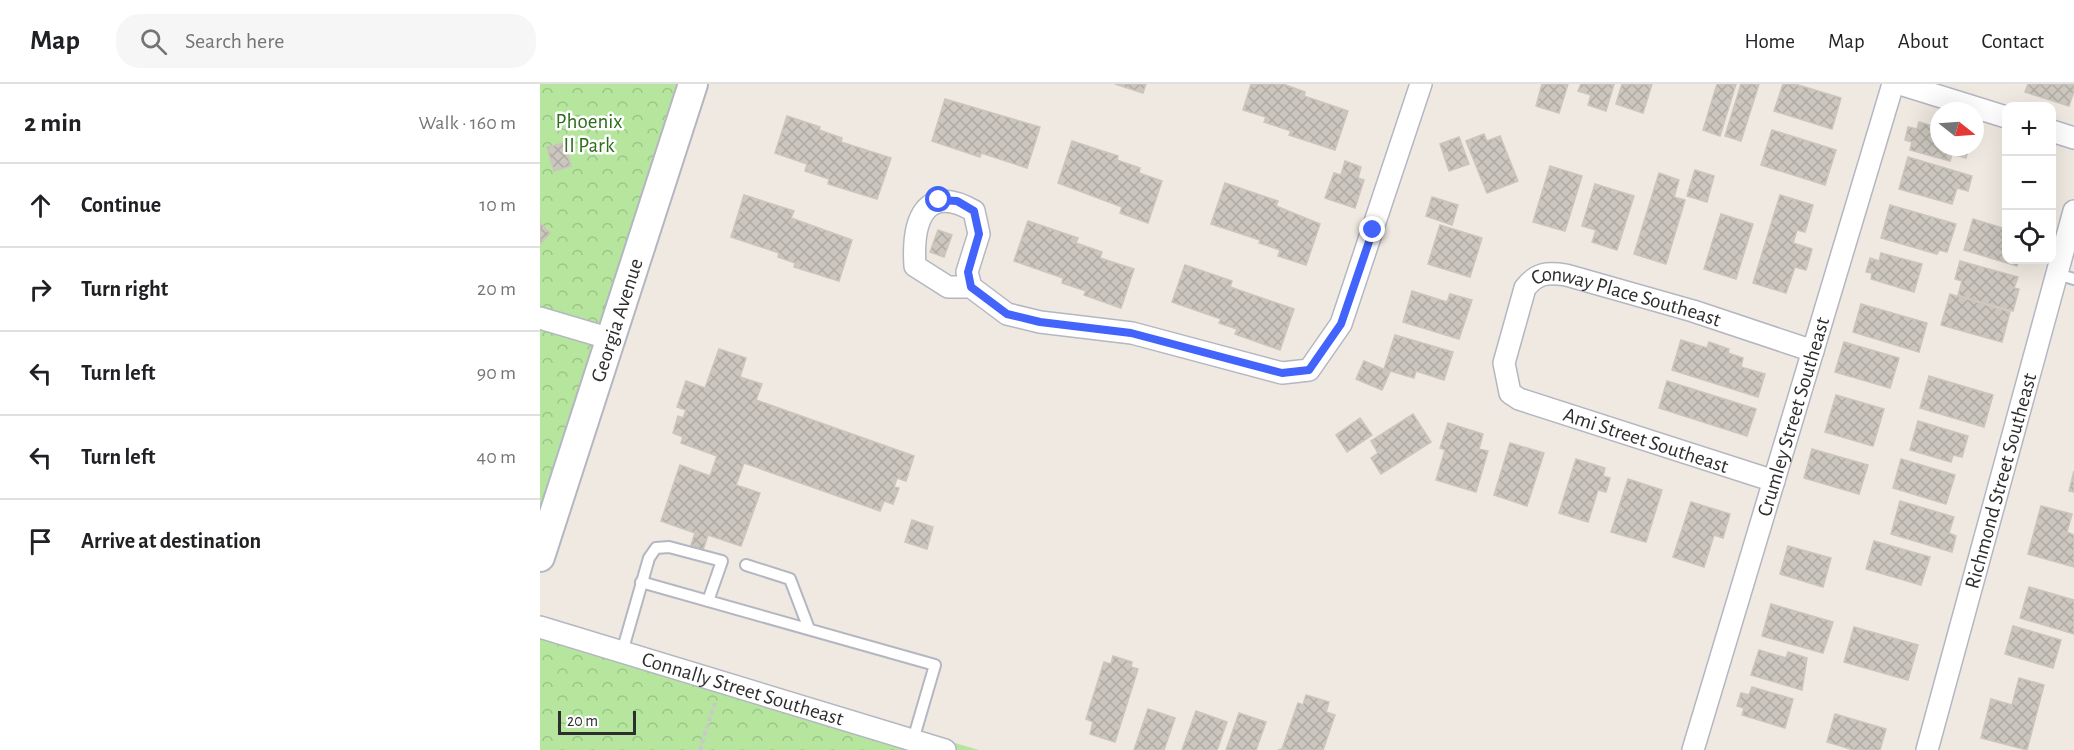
<!DOCTYPE html>
<meta charset="utf-8">
<style>
body{margin:0;font-family:"Alegreya Sans",sans-serif;background:#f6f6f6;color:#202124}
.controls{position:absolute;right:18px;top:18px;display:grid;overflow:hidden;border-radius:12px;box-shadow:0 6px 24px #0002}
.controls button{width:54px;height:54px;display:grid;place-items:center;padding:0;border:0;border-bottom:2px solid #e0e0e0;background:#fff;color:#202124;font:30px sans-serif}
.compass{position:absolute;left:1390px;top:18px;width:54px;height:54px;border-radius:50%;background:#fff;box-shadow:0 6px 24px #0002;rotate:107deg}
.scale{position:absolute;left:18px;bottom:15px;width:78px;box-sizing:border-box;padding-left:6px;border:3px solid #2e2e2e;border-top:0;font-size:16px;line-height:21px;white-space:nowrap;color:#2e2e2e;-webkit-text-stroke:4px #fff;paint-order:stroke}
.stop{position:absolute;width:18px;height:18px;margin:-14px;border:4px solid #4264fb;border-radius:50%;background:#fff}
.stop.end{background:#4264fb;border-color:#fff;box-shadow:0 2px 6px #0008}
.list{margin:0;padding:0;list-style:none}
h2{display:flex;justify-content:space-between;align-items:center;height:78px;margin:0;padding:0 24px;font-size:26px}
h2 small{font-size:20px;font-weight:400;color:#757577}
.list li{display:grid;grid-template-columns:39px 1fr auto;gap:18px;align-items:center;box-sizing:border-box;height:84px;padding:0 24px;border-top:2px solid #e0e0e0}
.list b{display:block;font-size:22px;white-space:nowrap}
.list em{font-size:20px;font-style:normal;color:#757577}
.icon{flex:none;width:33px;height:33px;fill:none;stroke:currentColor;stroke-width:2;stroke-linecap:round;stroke-linejoin:round}
.map{position:relative;flex:none;width:1534px;height:666px;overflow:hidden}
header{display:flex;align-items:center;gap:36px;box-sizing:border-box;height:84px;padding:0 30px;background:#fff;border-bottom:2px solid #e0e0e0}
header strong{font-size:28px}
nav{display:flex;gap:33px;margin-inline-start:auto;font-size:21px}
.search{width:420px;height:54px;background:#f6f6f6;display:flex;align-items:center;gap:15px;box-sizing:border-box;padding:0 21px;border-radius:24px;color:#757577;font-size:22px}
main{display:flex}
aside{flex:1;background:#fff}
.map>svg:first-child{display:block}
.forest{fill:url(#forest-crowns)}
.building{fill:url(#building-cross-hatch);stroke:#cbc5ba;stroke-width:1.5}
.lines{fill:none;stroke-linecap:round;stroke-linejoin:round}
.service-casing{stroke:#b4b7c1;stroke-width:14}
.minor-casing{stroke:#b4b7c1;stroke-width:24}
.secondary-casing{stroke:#b4b7c1;stroke-width:32}
.path{stroke:#c9c9c9;stroke-width:4;stroke-dasharray:4.5 3;stroke-linecap:butt}
.service{stroke:#fff;stroke-width:10}
.minor{stroke:#fff;stroke-width:21}
.secondary{stroke:#fff;stroke-width:28}
.route{stroke:#4264fb;stroke-width:8}
.labels{text-anchor:middle;stroke-width:5;stroke-linejoin:round;paint-order:stroke}
.park-label{font-size:21px;fill:#2c6e1b;stroke:#fff}
.street-label{font-size:21px;fill:#2e2e2e;stroke:#fff}
</style>
<header>
<strong>Map</strong>
<div class="search"><svg class="icon" aria-label="search" viewBox="0 0 24 24"><circle cx="10" cy="10" r="6"/><path d="M15 15l6 6"/></svg>Search here</div>
<nav><a>Home</a><a>Map</a><a>About</a><a>Contact</a></nav>
</header>
<main>
<aside>
<h2>2 min<small>Walk · 160 m</small></h2>
<ul class="list">
<li><svg class="icon" aria-label="ahead" viewBox="0 0 24 24"><path d="M12 20V5M6 11l6-6 6 6"/></svg><div><b>Continue</b></div><em>10 m</em></li>
<li><svg class="icon" aria-label="right" viewBox="0 0 24 24"><path d="M7 20v-9h11M14 6l5 5-5 5"/></svg><div><b>Turn right</b></div><em>20 m</em></li>
<li><svg class="icon" aria-label="left" viewBox="0 0 24 24"><path d="M17 20v-9H6M10 6l-5 5 5 5"/></svg><div><b>Turn left</b></div><em>90 m</em></li>
<li><svg class="icon" aria-label="left" viewBox="0 0 24 24"><path d="M17 20v-9H6M10 6l-5 5 5 5"/></svg><div><b>Turn left</b></div><em>40 m</em></li>
<li><svg class="icon" aria-label="arrive" viewBox="0 0 24 24"><path d="M6 21V4h12l-3 4 3 4H6"/></svg><div><b>Arrive at destination</b></div></li>
</ul>
</aside>
<div class="map">
<svg width="1534" height="666" viewBox="0 0 1534 666">
<defs>
<pattern id="forest-crowns" width="20" height="18" patternUnits="userSpaceOnUse" patternTransform="scale(1.5)"><rect width="20" height="18" fill="#b6e59e"/><path d="M2 6a3 3 0 1 1 6 0M12 15a3 3 0 1 1 6 0" fill="none" stroke="#9dc588"/></pattern>
<pattern id="building-cross-hatch" width="8" height="8" patternUnits="userSpaceOnUse" patternTransform="scale(1.5)"><rect width="8" height="8" fill="#cbc7bf"/><path d="M0 0l8 8M0 8l8-8" fill="none" stroke="#afaba4"/></pattern>
</defs>
<rect width="100%" height="100%" fill="#efe9e1"/>
<g class="forest">
<path d="M0,0H145L0,434Z"/>
<path d="M0,538L439,666H0Z"/>
</g>
<g class="building">
<path d="M575,0H606L603,9Z"/>
<path d="M711,0H743L765,8L764,12L808,27L795,66L749,51L751,47L724,38L726,33L703,26Z"/>
<path d="M1002,0H1028L1019,29L996,22Z"/>
<path d="M1041,0H1074L1066,27L1048,21L1051,11L1038,7Z"/>
<path d="M1082,0H1112L1103,29L1076,20Z"/>
<path d="M1177,0H1196L1180,52L1163,46Z"/>
<path d="M1201,0H1219L1201,57L1185,52Z"/>
<path d="M1243,0H1255L1301,14L1292,45L1234,27Z"/>
<path d="M1488,0H1534V7L1529,22L1485,8Z"/>
<path d="M405,15L500,43L487,84L441,69L440,73L392,57Z"/>
<path d="M247,32L280,43L279,46L302,54L301,58L351,74L337,115L288,100L289,95L265,87L267,80L235,69Z"/>
<path d="M1379,38L1399,44V63H1429L1426,74L1412,70L1410,77L1370,66L1372,58L1365,56L1368,43L1377,45Z"/>
<path d="M1232,46L1296,66L1285,101L1221,81Z"/>
<path d="M944,50L947,57L960,52L978,97L947,109L926,57Z"/>
<path d="M919,53L929,80L909,87L900,60Z"/>
<path d="M532,57L578,72L577,76L600,84L599,89L622,97L608,139L580,129L582,123L518,99Z"/>
<path d="M24,59L31,82L14,87L7,63Z"/>
<path d="M1368,73L1432,92L1428,107L1417,104L1412,120L1359,105Z"/>
<path d="M805,77L821,83L818,94L824,96L815,124L785,114L794,89L801,91Z"/>
<path d="M1010,82L1042,92L1025,147L993,138Z"/>
<path d="M1155,86L1174,92L1167,118L1147,112Z"/>
<path d="M1119,89L1139,96L1134,113L1145,116L1126,180L1094,170Z"/>
<path d="M685,99L738,117L736,122L780,140L766,181L738,172L740,166L719,159L720,156L671,140Z"/>
<path d="M1055,100L1094,112L1077,166L1052,158L1056,146L1042,142Z"/>
<path d="M204,111L254,127L251,134L312,156L299,197L254,183L255,179L238,173L239,169L191,153Z"/>
<path d="M1240,111L1273,121L1265,148L1257,146L1253,159L1272,165L1266,186L1255,183L1246,209L1213,199Z"/>
<path d="M892,113L918,121L912,141L886,132Z"/>
<path d="M1350,121L1416,140L1407,168L1399,166L1397,170L1341,154Z"/>
<path d="M1181,130L1213,140L1196,195L1164,185Z"/>
<path d="M1433,135L1466,145V176H1479L1477,182L1424,166Z"/>
<path d="M488,137L538,154L536,159L562,168L560,174L594,185L581,224L544,211L546,207L522,199L523,194L474,177Z"/>
<path d="M0,139L10,149L0,160Z"/>
<path d="M900,141L942,154L930,193L888,180Z"/>
<path d="M398,146L412,151L404,173L390,168Z"/>
<path d="M1341,169L1382,180L1374,208L1331,195L1332,189L1326,188L1330,174L1339,177Z"/>
<path d="M1420,177L1478,193L1474,204L1479,205L1473,227L1418,211L1422,197L1415,195Z"/>
<path d="M645,181L692,197L690,203L754,225L740,266L695,250L697,245L679,239L681,235L632,218Z"/>
<path d="M872,207L907,218L910,210L932,216L919,255L863,238Z"/>
<path d="M1410,210L1470,228L1462,258L1401,241Z"/>
<path d="M1321,220L1387,239L1379,268L1313,248Z"/>
<path d="M855,251L913,268L904,296L876,287L874,294L844,285Z"/>
<path d="M1141,256L1167,264L1169,258L1189,265L1188,269L1203,274L1201,283L1225,290L1218,313L1132,286Z"/>
<path d="M1304,258L1359,274L1350,304L1295,288Z"/>
<path d="M179,265L206,274L200,293L222,300L216,316L374,372L366,397L357,394L354,403L359,404L353,420L344,417L340,427L204,379L196,401L220,409L201,462L168,451L162,469L150,464L155,449L121,437L140,381L170,392L177,372L141,359L143,353L133,349L138,332L143,334L146,326L137,323L146,297L165,304Z"/>
<path d="M824,277L850,288L842,306L816,295Z"/>
<path d="M1389,292L1453,311L1444,343L1380,324Z"/>
<path d="M1127,297L1216,325L1207,352L1119,324Z"/>
<path d="M1296,311L1344,325L1333,362L1285,348Z"/>
<path d="M873,330L891,358L841,390L831,374L838,369L831,357Z"/>
<path d="M820,334L832,351L807,368L796,351Z"/>
<path d="M1378,337L1428,352L1422,373L1413,371L1411,378L1370,366Z"/>
<path d="M908,339L943,350L939,365L948,367L936,408L896,396L905,366L900,364Z"/>
<path d="M970,359L1004,369L987,422L954,411Z"/>
<path d="M1272,365L1328,381L1319,410L1264,394Z"/>
<path d="M1036,375L1065,384L1063,392L1070,394L1066,408L1058,406L1048,438L1019,429Z"/>
<path d="M1361,375L1415,391L1406,420L1353,404Z"/>
<path d="M1534,387V408L1529,407Z"/>
<path d="M1088,395L1122,406L1106,458L1071,448Z"/>
<path d="M1360,417L1414,433L1409,449L1416,452L1412,468L1351,450Z"/>
<path d="M1151,418L1190,430L1183,454L1174,451L1164,483L1133,473Z"/>
<path d="M1501,422L1532,430L1527,448L1534,451V483L1488,470Z"/>
<path d="M372,436L393,443L387,465L365,458Z"/>
<path d="M1334,457L1390,473L1381,501L1326,485Z"/>
<path d="M1248,462L1291,474L1283,503L1240,490Z"/>
<path d="M1489,503L1534,516V550L1480,534Z"/>
<path d="M1231,520L1293,538L1283,569L1222,552Z"/>
<path d="M1473,542L1521,556L1513,584L1465,570Z"/>
<path d="M1314,543L1378,561L1368,596L1304,578Z"/>
<path d="M1219,566L1246,574L1248,568L1267,574L1262,606L1211,591Z"/>
<path d="M573,572L592,578L591,583L598,585L575,658L550,650L553,638L546,635L564,578L571,580Z"/>
<path d="M1479,594L1504,601L1487,666L1441,654L1451,615L1472,621Z"/>
<path d="M1212,603L1253,615L1245,644L1202,631L1204,624L1197,622L1201,609L1209,611Z"/>
<path d="M766,611L789,618L786,628L795,631L783,666H738L742,665L758,619L763,621Z"/>
<path d="M608,625L635,634L624,666H594Z"/>
<path d="M656,627L687,638L677,666H642Z"/>
<path d="M699,629L726,638L716,666H686Z"/>
<path d="M1295,630L1346,645L1340,666H1314L1287,658Z"/>
</g>
<g class="lines">
<g class="service-casing">
<g id="service">
<path d="M1517,190L1534,195"/>
<path d="M206,481L250,495L269,545"/>
<path d="M101,498L395,581L373,656"/>
<path d="M82,568L109,474L116,464L129,463L182,477L168,517"/>
</g>
</g>
<g class="minor-casing">
<g id="minor">
<path d="M1360,0L1466,33"/>
<path d="M1512,47L1534,54"/>
<path d="M431,203L427,188L439,150L434,127C384,98 372,138 375,182L408,203H431L467,230L500,238L592,249L742,289L769,286L801,240L881,0"/>
<path d="M0,234L71,255"/>
<path id="s1" d="M1234,397L979,315L970,309L964,279L985,204C997,189 1007,188 1026,191L1153,227L1273,267"/>
<path id="s2" d="M0,543L405,666"/>
<path id="s3" d="M1153,666L1353,0"/>
<path id="s4" d="M1387,666L1534,127"/>
</g>
</g>
<g class="secondary-casing">
<g id="secondary">
<path id="s5" d="M0,473L153,0"/>
</g>
</g>
<path class="path" d="M160,666L175,618"/>
<use href="#service" class="service"/>
<use href="#minor" class="minor"/>
<use href="#secondary" class="secondary"/>
</g>
<g class="lines">
<path class="route" d="M399,116L417,117L434,127L439,150L428,188L431,203L467,230L500,238L591,249L742,289L769,286L801,240L833,146"/>
</g>
<g class="labels">
<g class="park-label">
<text x="49" y="44">Phoenix<tspan x="49" dy="24">II Park</tspan></text>
</g>
<g class="street-label">
<text dy="7" stroke="none"><textPath href="#s1" startOffset="496">Conway Place Southeast</textPath></text>
<text dy="7" stroke="none"><textPath href="#s5" startOffset="249">Georgia Avenue</textPath></text>
<text dy="7" stroke="none"><textPath href="#s3" startOffset="348">Crumley Street Southeast</textPath></text>
<text transform="translate(1106 356) rotate(18)" y="7">Ami Street Southeast</text>
<text dy="7" stroke="none"><textPath href="#s4" startOffset="279">Richmond Street Southeast</textPath></text>
<text dy="7" stroke="none"><textPath href="#s2" startOffset="212">Connally Street Southeast</textPath></text>
</g>
</g>
</svg>
<div class="controls">
<button>+</button>
<button>−</button>
<button><svg class="icon" aria-label="locate" viewBox="0 0 24 24"><circle cx="12" cy="12" r="6"/><path d="M12 2v4M12 18v4M2 12h4M18 12h4"/></svg></button>
</div>
<svg class="compass" viewBox="-18 -18 36 36"><path d="M0-13l5 13h-10z" fill="#e53935"/><path d="M0 13l5-13h-10z" fill="#757577"/></svg>
<div class="scale">20 m</div>
<div class="stop" style="left:399px;top:116px"></div>
<div class="stop end" style="left:833px;top:146px"></div>
</div>
</main>
